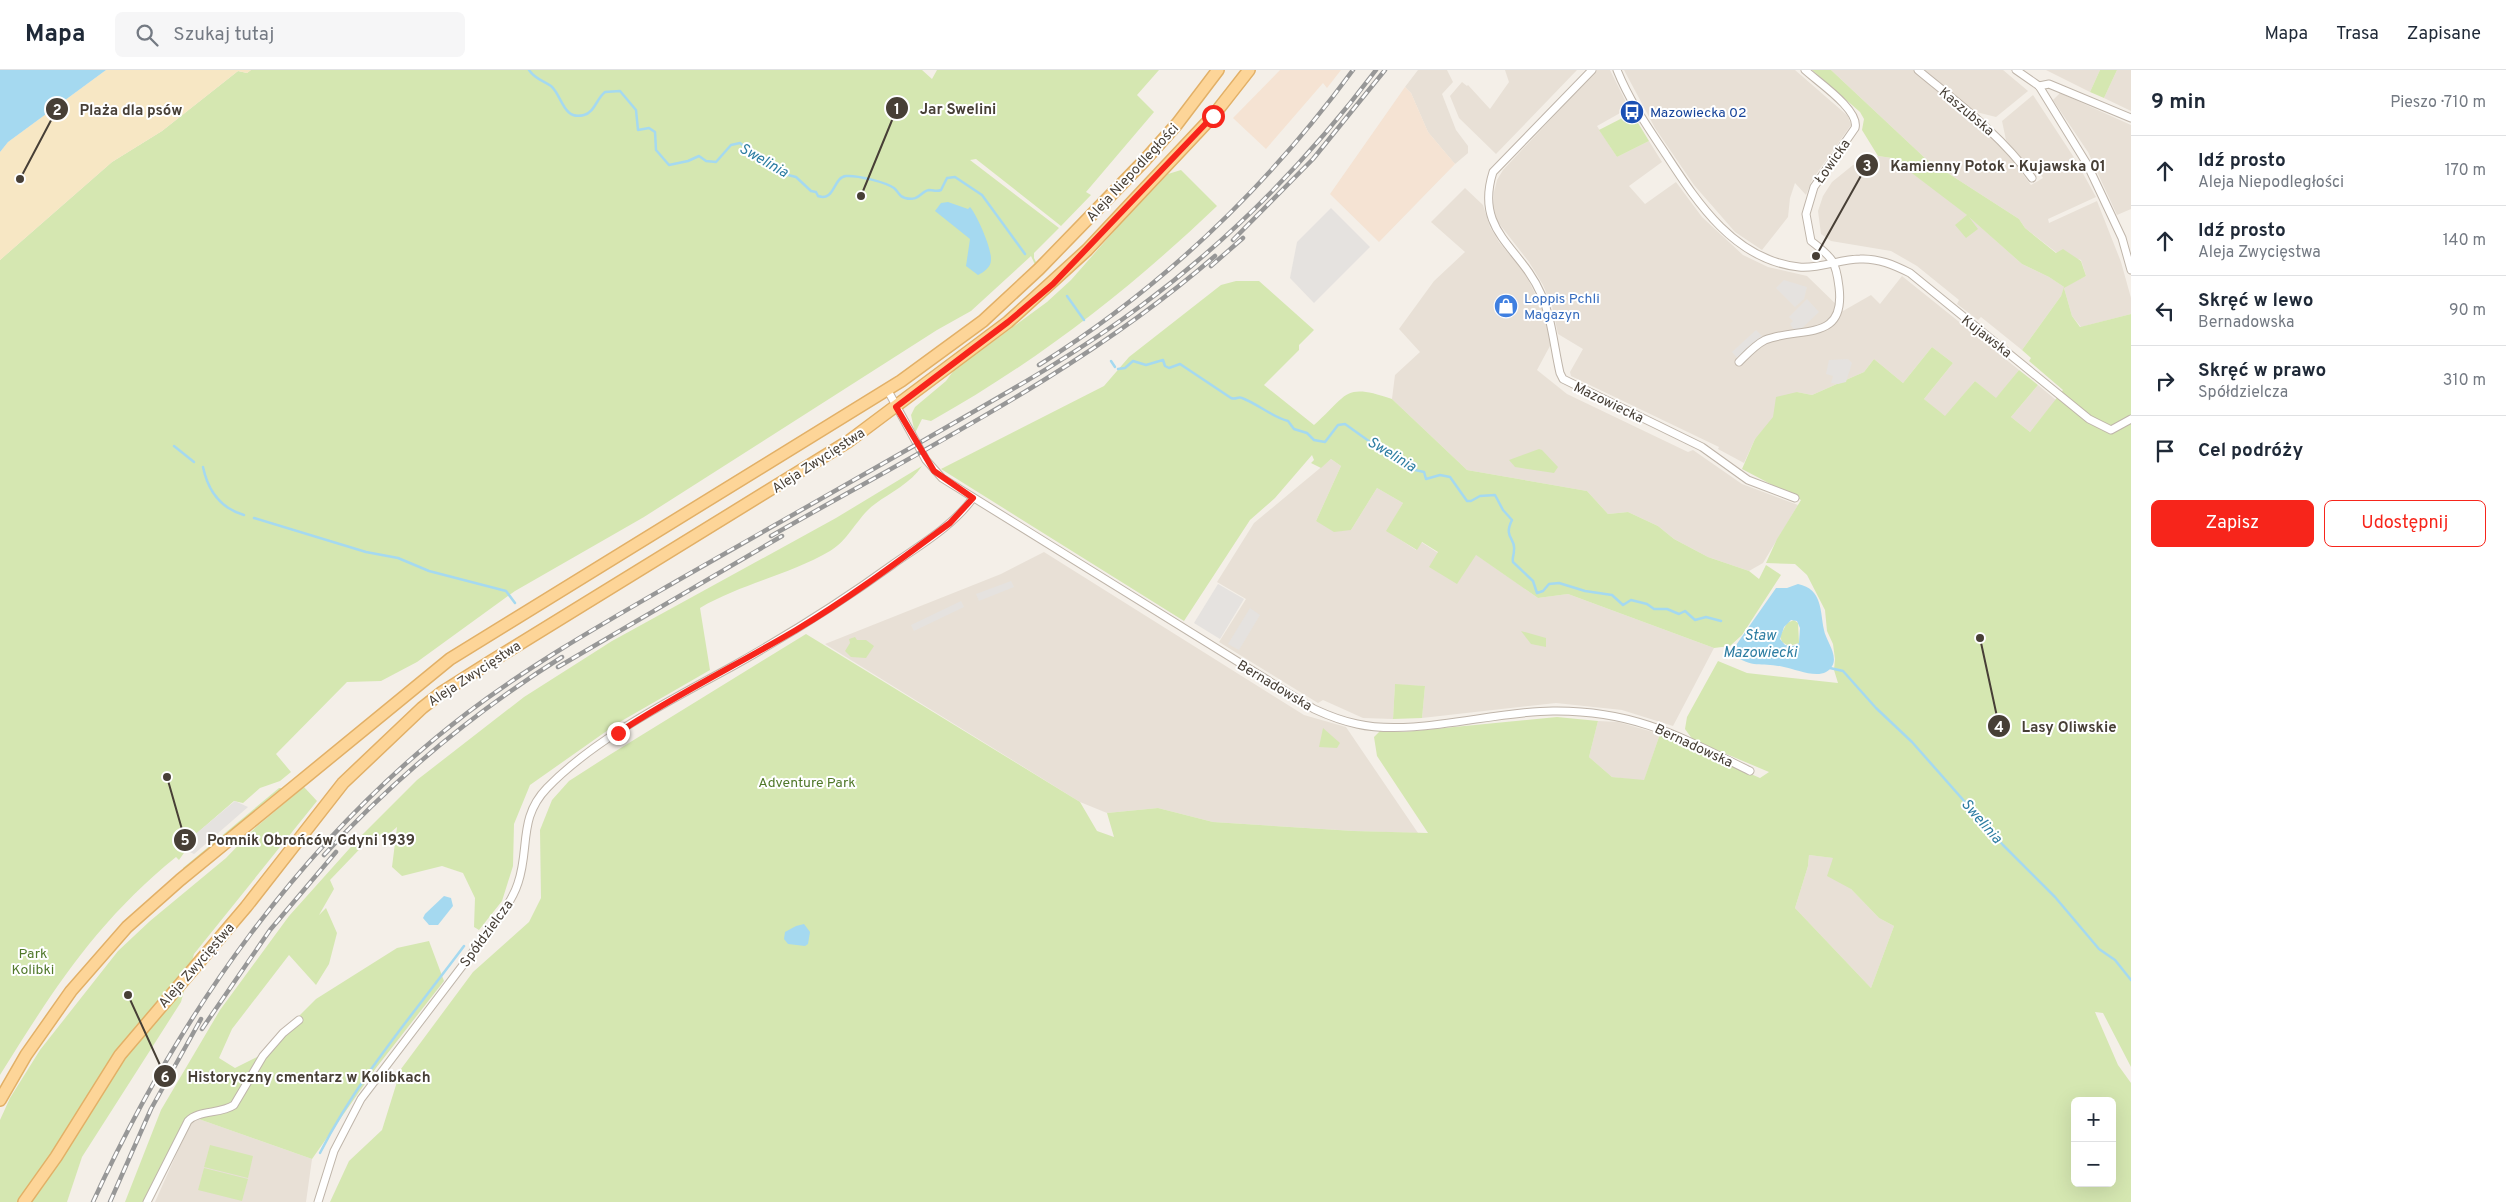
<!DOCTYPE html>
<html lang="pl">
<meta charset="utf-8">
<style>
body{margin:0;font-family:Overpass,sans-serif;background:#f6f6f7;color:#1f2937}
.controls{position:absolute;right:15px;bottom:15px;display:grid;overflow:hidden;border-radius:8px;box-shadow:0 5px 20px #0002}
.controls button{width:45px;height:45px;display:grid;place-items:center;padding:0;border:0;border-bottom:1px solid #e0e1e3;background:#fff;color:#1f2937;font:25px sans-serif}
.stop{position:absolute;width:15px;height:15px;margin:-11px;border:4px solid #f7251b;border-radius:50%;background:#fff}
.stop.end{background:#f7251b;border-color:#fff;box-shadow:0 1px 5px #0008}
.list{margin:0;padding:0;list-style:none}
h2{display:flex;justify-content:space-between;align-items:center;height:65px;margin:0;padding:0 20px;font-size:21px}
h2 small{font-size:16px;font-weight:400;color:#747a83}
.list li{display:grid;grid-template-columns:32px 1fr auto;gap:15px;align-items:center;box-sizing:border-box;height:70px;padding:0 20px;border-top:1px solid #e0e1e3}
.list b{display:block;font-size:19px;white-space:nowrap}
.list p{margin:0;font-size:16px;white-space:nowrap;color:#747a83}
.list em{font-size:16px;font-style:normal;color:#747a83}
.actions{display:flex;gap:10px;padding:15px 20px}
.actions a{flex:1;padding:11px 0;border:1px solid #f7251b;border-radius:8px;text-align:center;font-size:18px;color:#f7251b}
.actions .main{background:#f7251b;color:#fff}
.icon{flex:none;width:28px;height:28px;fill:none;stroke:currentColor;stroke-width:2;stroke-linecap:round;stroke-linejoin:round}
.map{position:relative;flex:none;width:2131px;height:1132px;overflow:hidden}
header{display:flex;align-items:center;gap:30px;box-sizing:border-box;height:70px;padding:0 25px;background:#fff;border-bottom:1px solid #e0e1e3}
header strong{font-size:24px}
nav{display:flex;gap:28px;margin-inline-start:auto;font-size:18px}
.search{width:350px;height:45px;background:#f6f6f7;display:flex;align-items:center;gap:12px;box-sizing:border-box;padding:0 18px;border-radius:8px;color:#747a83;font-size:19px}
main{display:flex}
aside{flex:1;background:#fff}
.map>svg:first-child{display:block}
.residential{fill:#e8e0d6}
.commercial{fill:#f5e3d3}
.green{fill:#d5e7b1;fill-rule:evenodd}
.sand{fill:#f7e7c4}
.parking{fill:#e5e2df}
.water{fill:#a5d9f0;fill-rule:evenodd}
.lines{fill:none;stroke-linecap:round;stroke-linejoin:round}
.stream{stroke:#a5d9f0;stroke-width:2.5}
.street-casing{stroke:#bfb5aa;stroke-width:9}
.primary-casing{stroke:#e2b067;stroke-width:14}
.street{stroke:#fff;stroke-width:7}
.primary{stroke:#fdd598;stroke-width:11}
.rail-casing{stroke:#979797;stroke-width:4.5}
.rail{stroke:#fff;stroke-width:2.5;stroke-dasharray:8;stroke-linecap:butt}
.route{stroke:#f7251b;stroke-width:6}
.labels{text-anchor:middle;stroke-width:4;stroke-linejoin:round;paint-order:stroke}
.street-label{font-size:14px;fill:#473f36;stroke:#fff}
.transit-label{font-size:14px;fill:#164399;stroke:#fff;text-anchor:start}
.shop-label{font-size:14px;fill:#366cbe;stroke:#fff;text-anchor:start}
.park-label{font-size:14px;fill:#50782a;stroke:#fff}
.water-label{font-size:15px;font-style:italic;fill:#2d7da2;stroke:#fff}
.leader{fill:none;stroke:#473f36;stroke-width:2}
.callout-dot{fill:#473f36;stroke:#fff;stroke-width:2}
.mark-label{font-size:15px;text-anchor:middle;font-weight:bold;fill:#fff}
.callout-label{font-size:15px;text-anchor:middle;font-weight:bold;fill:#473f36;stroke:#fff;stroke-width:4;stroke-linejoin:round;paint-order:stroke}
</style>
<header>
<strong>Mapa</strong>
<div class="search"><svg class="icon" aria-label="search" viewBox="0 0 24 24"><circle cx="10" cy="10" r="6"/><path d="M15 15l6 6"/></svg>Szukaj tutaj</div>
<nav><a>Mapa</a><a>Trasa</a><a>Zapisane</a></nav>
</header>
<main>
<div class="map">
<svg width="2131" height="1132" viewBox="0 0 2131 1132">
<rect width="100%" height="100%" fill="#f4efe8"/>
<g class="residential">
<path d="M1418,0H1447L1453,12L1442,24L1456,60L1468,76V83L1455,94L1428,62L1411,23L1405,17Z"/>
<path d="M1505,0H1577L1496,84L1459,48L1450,26L1462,12L1467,16L1468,15L1490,39L1509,12Z"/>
<path d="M1597,0H1610L1629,38L1597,56L1617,87L1649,71L1662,92L1629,116L1645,134L1676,112L1702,147L1743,185L1768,197L1807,206L1843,241L1871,225L1880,234L1902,206L2019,300L1996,329L1975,311L1945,347L1924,329L1953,293L1932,277L1903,313L1874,289L1864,302L1812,325L1797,322L1755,369L1744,393L1718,379L1719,377L1571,306L1570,302L1583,279L1558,264L1552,236L1543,215L1529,192L1497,151L1493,137L1494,122L1497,110L1503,100Z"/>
<path d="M1624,0H1795L1848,46L1851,55L1812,110L1806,125L1795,113L1790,128L1788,147L1762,180L1735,162L1694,115L1655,58Z"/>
<path d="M1831,0H1913L1962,43L1989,60L2031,115L2043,108L2035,96L2026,95L2006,70L2002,51L2033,25L2075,89L2096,127L2048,149L2049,153L2097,131L2121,192L2131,228V244L2081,257L2072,246L2064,218L2061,226L2022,280L1981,247L1978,250L1957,234L1959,230L1917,196L1891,181L1831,171L1821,164L1818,141L1823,126L1832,112L1853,95L1865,93L1869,89L1878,86L1892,88L1956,135L2022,194L2049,207L2064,217L2086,206L2081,190L2057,183L2025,158L2019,149L1926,89Z"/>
<path d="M1925,0H2003L2028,21L1996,47L1976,42L1968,37Z"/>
<path d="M2046,0H2100L2090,22Z"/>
<path d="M2117,0H2131V41L2104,28Z"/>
<path d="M2060,23L2131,55V139L2117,145L2088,82L2053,30Z"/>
<path d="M1465,118L1483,135L1490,157L1499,172L1525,203L1542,238L1551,274L1537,300L1567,324L1688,382L1693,380L1742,414L1798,435L1763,493L1749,501L1708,487L1674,469L1658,456L1628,442L1608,444L1587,421L1467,400L1392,329L1395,305L1420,282L1399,259L1434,211L1465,182L1431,152Z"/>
<path d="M2038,315L2056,330L2030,362L2011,347Z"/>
<path d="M1331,389L1341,396L1316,451L1351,460L1377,418L1403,433L1387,461L1416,480L1421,472L1438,483L1456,513L1475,484L1538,528L1568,524L1714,578L1673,656L1622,640L1556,633L1422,648L1425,616L1395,615L1393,649L1363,648L1323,630L1318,633L1219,572L1246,529L1217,512L1254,453Z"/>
<path d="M1044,482L1304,645L1346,657L1418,763L1354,761L1213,752L1158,738L1107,743L1080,732L825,574L1001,504Z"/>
<path d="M1598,651L1618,652L1660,664L1644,711L1612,707L1589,687Z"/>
<path d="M1809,785L1834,788L1851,819L1879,848L1894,856L1871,918L1795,838L1808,796Z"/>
<path d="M193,1047L312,1089L306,1132H155Z"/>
</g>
<g class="commercial">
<path d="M1280,0H1341L1327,18L1323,13L1266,79L1233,48Z"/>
<path d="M1405,17L1411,23L1428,62L1455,94L1379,172L1330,124Z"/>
</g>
<g class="green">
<path d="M251,0H922L932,9L937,0H1159L1137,25L1154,42L1086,122L1091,125L1061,156L976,89L970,90L1059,158L1034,183V188L1043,206L1037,199L1031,186L971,241L937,260L644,447L515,521L417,592L381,611L347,612L276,684L291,702L280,711L260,718L243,733L234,731L181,777L186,780L179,790L176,787C96,852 53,920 0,1005V190L112,92L162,61L238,1L247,3Z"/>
<path d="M1812,0H1831L1926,89L2019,149L2025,158L2056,183L2063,179L2081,191L2086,206L2064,218L2072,246L2080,257L2131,244V997L2103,943L2095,942L2118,995L2131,1013V1132H330L349,1091L382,1060L401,999L473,902L529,852L541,828L540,760L552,730L569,711L611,684L806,564L1080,732L1097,761L1114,767L1107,743L1158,738L1213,752L1354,761L1428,763L1377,686L1374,667L1380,661L1403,662L1557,647L1598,651L1589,687L1612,707L1644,710L1660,664L1760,708L1769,702L1693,670L1685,659L1687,647L1718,591L1747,603L1838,613L1834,600L1835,589L1833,574L1827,561L1825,540L1807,505L1795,494L1766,493L1777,469L1801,430L1742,399L1755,369L1773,347L1776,327L1797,322L1812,325L1864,302L1874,289L1903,313L1932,277L1953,293L1924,329L1945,346L1975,311L1996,328L2019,300L2038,315L2011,347L2030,362L2063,320L2029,291L2031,288L2022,280L2061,226L2064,217L2049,207L2022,194L1969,147L1978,159L1966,168L1955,155L1967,145L1892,88L1878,86L1862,60L1864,49L1860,42ZM1809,785L1833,788L1827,806L1851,819L1879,848L1894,856L1871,918L1795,838L1808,796ZM2075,1031H2112V1113H2075Z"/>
<path d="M2100,0H2117L2104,28L2090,22Z"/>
<path d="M1632,43L1649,71L1617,87L1599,60Z"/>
<path d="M1181,100L1217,136C1129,220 1038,291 931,351L922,349L915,363L911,345L915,337L946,311L954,300L1047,232L1071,210L1122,152L1168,104Z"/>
<path d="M1236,211H1259L1314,260L1299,275V280L1264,315L1314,355C1348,325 1343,312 1392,329L1467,400L1587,421L1608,444L1628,442L1658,456L1674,469L1708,487L1749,501L1759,509L1766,495L1781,505L1742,565L1730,576L1714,578L1568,524L1538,528L1476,485L1457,514L1429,497L1438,482L1422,472L1417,480L1386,461L1403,433L1377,418L1351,460L1334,462L1316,451L1341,396L1331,389L1321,398L1311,393L1314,390L1312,385L1275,428L1250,450L1184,551L941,399L1104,316L1129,287L1221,215Z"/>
<path d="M1539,379L1542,380L1558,397L1554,403L1515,397L1509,390Z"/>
<path d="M922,396C911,413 891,422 875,434C858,446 849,470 830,481C789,505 741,514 700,538L710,600L618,653L530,715L514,754L513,796L502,831L479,860L474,857L475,828L463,803L442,796L402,806L392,797L397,757L383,769L376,762L330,810L334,819L319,845L326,838L337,863L329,894L316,915L289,885L232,959L219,988L235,998L259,986L316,929L397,878L429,871L444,911L376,998L312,1089L193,1047L195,1042L186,1051L145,1132H125L161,1040L220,940L289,846L358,769L417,710L524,627L612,571L836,448Z"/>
<path d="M1794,550L1798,553L1799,573L1789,576L1782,572L1780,566L1787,553Z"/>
<path d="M1521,561L1546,568V577L1531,574Z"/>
<path d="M855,567L857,570H866L874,576L866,588L851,587L845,581L850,573L849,569Z"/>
<path d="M1395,614L1425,616L1422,648L1393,649Z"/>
<path d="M1323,658L1340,673L1337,678L1319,677Z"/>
<path d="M304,717L317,731L194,884L181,932L82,1087L67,1132H0V1050L10,1028L40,980L118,881L150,851L226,788L255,758Z"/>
<path d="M279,718H283L183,802V798Z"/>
<path d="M210,1075L253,1086L248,1108L204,1097Z"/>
<path d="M204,1098L248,1109L242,1131L198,1120Z"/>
</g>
<path class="sand" d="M106,0H251L247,3L238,1L162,61L112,92L0,190V82L8,72Z"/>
<g class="parking">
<path d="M1331,138L1370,177L1314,233L1290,208L1297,172Z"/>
<path d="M1784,210L1807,217L1804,229L1795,237L1776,218Z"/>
<path d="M1807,229L1819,242L1800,260L1795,261L1790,254L1793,251L1789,247Z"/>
<path d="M1756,260L1762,266L1738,289L1732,282Z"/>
<path d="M1848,289L1852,293L1846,312L1838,314L1831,313L1833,306L1826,304L1829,290Z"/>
<path d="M1011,511L1014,517L979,531L976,524Z"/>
<path d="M1218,514L1244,529L1220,569L1194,553Z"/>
<path d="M961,531L964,537L914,561L911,555Z"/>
<path d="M1250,538L1260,545L1239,580L1228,574Z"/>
<path d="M235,731L248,737L194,784L180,777Z"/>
</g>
<g class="water">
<path d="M0,0H106L8,72L0,82Z"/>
<path d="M948,132L968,139L970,137C977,145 992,179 991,190C991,197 984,202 978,205L966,196L970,169L935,141L941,133Z"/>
<path d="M1798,514C1823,519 1820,542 1824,560C1826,572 1844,591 1826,602C1815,608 1795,599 1784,597C1762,592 1754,599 1733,585L1734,578L1776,518H1787ZM1791,550L1797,551L1800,558L1799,573L1793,576L1785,575L1780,569L1784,557Z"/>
<path d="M444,826L451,828L453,836L438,855H429L423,848L425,844Z"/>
<path d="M804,854L810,862L808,874L805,876L788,874L784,869L785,862L796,856Z"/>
</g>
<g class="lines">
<g class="stream">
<path d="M529,0C535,9 542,10 551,16C562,25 563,51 584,45C594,43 597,28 605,22L620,21L636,40L638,60L649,58L655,62L656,80L669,95L688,91L699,86L706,91L716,92L731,75L740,73L759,89L771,91L784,104L796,107L811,121L816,122L818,126C835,132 833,107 846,106C857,105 885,112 894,118C899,122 899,127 905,128C919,132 921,121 929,120C934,120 936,122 941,120L947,108L955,107L982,125L1025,184"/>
<path d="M1067,226L1084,250"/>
<path d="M1111,291L1115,297"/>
<path d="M1118,299L1125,298L1133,291L1146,295L1163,290L1165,296L1169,298L1180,294L1231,328C1236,330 1238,326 1242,328C1258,334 1272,347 1288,351L1294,359L1307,363L1314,370L1325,372L1338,355L1345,354L1380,379L1398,386L1404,393H1411L1415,400L1424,402L1426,409L1440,405L1450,407L1467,431H1471L1480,426L1495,425L1503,440L1512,450C1503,468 1516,468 1514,480C1514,486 1512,487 1513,492L1533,511L1537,523L1543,521L1549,514L1559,513L1585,521L1612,525L1623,535L1631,530L1647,534L1654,539H1667L1679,544L1685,541L1695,550L1706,547L1721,551"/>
<path d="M174,376L194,392"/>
<path d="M203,397C208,421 220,438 244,445"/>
<path d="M254,448L366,482L398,488L429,501L506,521L515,533"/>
<path d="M1830,598L1843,601L1876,638L1912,672L2003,775L2055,827L2099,879L2115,890L2131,910"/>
<path d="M320,1083C358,1008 414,943 464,876"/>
</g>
<g class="street-casing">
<g id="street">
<path d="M1592,0L1493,102C1474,162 1521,177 1541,224C1552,249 1554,277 1560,303L1563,309L1702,377L1748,410L1795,428"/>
<path d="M1617,0C1629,30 1647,56 1665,83C1697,132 1734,190 1799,197C1820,199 1840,189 1860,189C1878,188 1894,195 1910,203L2089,349L2111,360L2131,349"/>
<path d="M1918,0C1959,34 2001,65 2032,108"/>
<path d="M2016,0L2039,16L2087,94L2122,168L2131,200"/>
<path d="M2039,16L2049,14L2131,48"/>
<path d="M1739,292C1747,284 1755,275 1765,270C1800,256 1846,273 1839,217C1836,191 1832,187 1811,171L1806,144L1814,117L1855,58C1860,40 1818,12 1805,0"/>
<path d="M887,319L926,390L942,408L1314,639C1327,645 1342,651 1357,654C1414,667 1493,641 1553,641C1634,640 1681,667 1750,701"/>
<path d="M147,1132L188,1051C198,1040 221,1044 234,1035L263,986L283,963L299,950"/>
<path d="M318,1132L334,1081L361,1029L498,849C506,838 514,826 518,813C530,778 518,748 547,718C595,668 673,629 733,596C788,565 841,532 892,495C920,475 953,456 973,428"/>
</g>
</g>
<g class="primary-casing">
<g id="primary">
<path d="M0,1030L26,985L71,921L127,857L180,810L450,589L901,311L983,251L1039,199L1144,91L1177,54L1218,0"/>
<path d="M24,1132L56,1087L120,985L246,837L343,713L422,638L441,623L490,592L849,371L1008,252L1087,180L1213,46L1249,0"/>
</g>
</g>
<use href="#street" class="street"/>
<use href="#primary" class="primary"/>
<g class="rail-casing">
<g id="rail">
<path d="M1233,170L1313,89L1385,0"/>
<path d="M1211,196L1243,168"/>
<path d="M1039,295C1162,218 1267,117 1353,0"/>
<path d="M771,466C922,380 1084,300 1215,186"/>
<path d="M558,597L782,466"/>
<path d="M324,785C394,709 474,642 562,587"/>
<path d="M202,959L270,860L336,782"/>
<path d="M93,1132C179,944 302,769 467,643C533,593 604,553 675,512C758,464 842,417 926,369C999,327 1074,286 1142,235C1231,169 1309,89 1376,0"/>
<path d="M110,1132L151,1039L201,949"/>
</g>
</g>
<use href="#rail" class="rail"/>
</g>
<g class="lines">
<path class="route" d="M618,663C675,625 737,595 796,560C850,528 900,490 950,453L973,428L934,401L896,337L1008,252L1053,214L1213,46"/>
</g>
<defs>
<g id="bus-disc" transform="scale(1.25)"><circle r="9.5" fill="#1a4fb4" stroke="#fff"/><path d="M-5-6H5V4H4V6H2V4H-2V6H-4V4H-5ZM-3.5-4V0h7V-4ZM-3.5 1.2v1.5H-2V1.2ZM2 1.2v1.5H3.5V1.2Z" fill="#fff"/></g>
<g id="shop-disc" transform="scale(1.25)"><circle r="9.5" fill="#3f7fe0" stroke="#fff"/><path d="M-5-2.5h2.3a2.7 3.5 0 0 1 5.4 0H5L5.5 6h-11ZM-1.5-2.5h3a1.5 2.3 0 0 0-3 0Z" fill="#fff"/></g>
</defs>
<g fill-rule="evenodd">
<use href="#bus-disc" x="1632" y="42"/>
<use href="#shop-disc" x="1506" y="236"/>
</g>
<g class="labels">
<g class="street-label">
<text transform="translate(1967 41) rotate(40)" y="5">Kaszubska</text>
<text transform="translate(1832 91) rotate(-55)" y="5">Łowicka</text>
<text transform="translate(1132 102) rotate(-47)" y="5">Aleja Niepodległości</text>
<text transform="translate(1987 266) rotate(38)" y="5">Kujawska</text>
<text transform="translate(1609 332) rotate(26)" y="5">Mazowiecka</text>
<text transform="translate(818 390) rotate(-33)" y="5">Aleja Zwycięstwa</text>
<text transform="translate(474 603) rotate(-33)" y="5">Aleja Zwycięstwa</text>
<text transform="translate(1275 615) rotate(31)" y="5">Bernadowska</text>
<text transform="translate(1694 675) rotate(25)" y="5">Bernadowska</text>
<text transform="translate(486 863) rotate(-54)" y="5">Spółdzielcza</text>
<text transform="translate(196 895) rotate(-49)" y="5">Aleja Zwycięstwa</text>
</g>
<g class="transit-label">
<text x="1650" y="47">Mazowiecka 02</text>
</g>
<g class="shop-label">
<text x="1524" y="233">Loppis Pchli<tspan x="1524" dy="16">Magazyn</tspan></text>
</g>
<g class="park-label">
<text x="807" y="717">Adventure Park</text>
<text x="33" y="888">Park<tspan x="33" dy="16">Kolibki</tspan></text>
</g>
<g class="water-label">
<text transform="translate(764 90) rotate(30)" y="5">Swelinia</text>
<text transform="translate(1392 384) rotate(31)" y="5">Swelinia</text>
<text x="1760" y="570">Staw<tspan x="1760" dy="17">Mazowiecki</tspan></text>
<text transform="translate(1982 751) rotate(49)" y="5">Swelinia</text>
</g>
</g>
<path class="leader" d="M861 126L897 38M20 109L57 39M1816 186L1867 95M1980 568L1999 656M167 707L185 770M128 925L165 1006"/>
<g class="callout-dot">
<circle cx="861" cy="126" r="5"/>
<circle cx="20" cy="109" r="5"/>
<circle cx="1816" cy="186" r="5"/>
<circle cx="1980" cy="568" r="5"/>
<circle cx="167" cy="707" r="5"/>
<circle cx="128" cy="925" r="5"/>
<circle cx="897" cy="38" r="12"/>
<circle cx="57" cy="39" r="12"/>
<circle cx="1867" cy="95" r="12"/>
<circle cx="1999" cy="656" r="12"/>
<circle cx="185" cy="770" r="12"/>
<circle cx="165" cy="1006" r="12"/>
</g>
<g class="mark-label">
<text x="897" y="44">1</text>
<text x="57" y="45">2</text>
<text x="1867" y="101">3</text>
<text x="1999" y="662">4</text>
<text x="185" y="775">5</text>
<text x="165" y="1012">6</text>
</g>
<g class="callout-label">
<text x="958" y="44">Jar Swelini</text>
<text x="131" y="45">Plaża dla psów</text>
<text x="1998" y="101">Kamienny Potok - Kujawska 01</text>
<text x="2069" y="662">Lasy Oliwskie</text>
<text x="311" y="775">Pomnik Obrońców Gdyni 1939</text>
<text x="309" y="1012">Historyczny cmentarz w Kolibkach</text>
</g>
</svg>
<div class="controls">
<button>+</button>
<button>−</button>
</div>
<div class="stop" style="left:1213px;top:46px"></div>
<div class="stop end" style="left:618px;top:663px"></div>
</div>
<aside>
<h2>9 min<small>Pieszo · 710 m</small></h2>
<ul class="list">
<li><svg class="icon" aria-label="ahead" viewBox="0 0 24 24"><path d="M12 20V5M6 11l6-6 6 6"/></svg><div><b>Idź prosto</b><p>Aleja Niepodległości</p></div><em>170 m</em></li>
<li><svg class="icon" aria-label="ahead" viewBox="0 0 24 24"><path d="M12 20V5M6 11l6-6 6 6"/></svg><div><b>Idź prosto</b><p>Aleja Zwycięstwa</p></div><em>140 m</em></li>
<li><svg class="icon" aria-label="left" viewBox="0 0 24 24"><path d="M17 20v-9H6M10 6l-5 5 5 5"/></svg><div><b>Skręć w lewo</b><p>Bernadowska</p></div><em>90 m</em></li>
<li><svg class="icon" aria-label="right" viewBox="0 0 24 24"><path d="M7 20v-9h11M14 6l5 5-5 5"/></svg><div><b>Skręć w prawo</b><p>Spółdzielcza</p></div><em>310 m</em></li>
<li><svg class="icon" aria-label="arrive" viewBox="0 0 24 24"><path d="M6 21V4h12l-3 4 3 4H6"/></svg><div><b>Cel podróży</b></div></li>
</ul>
<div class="actions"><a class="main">Zapisz</a><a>Udostępnij</a></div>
</aside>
</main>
